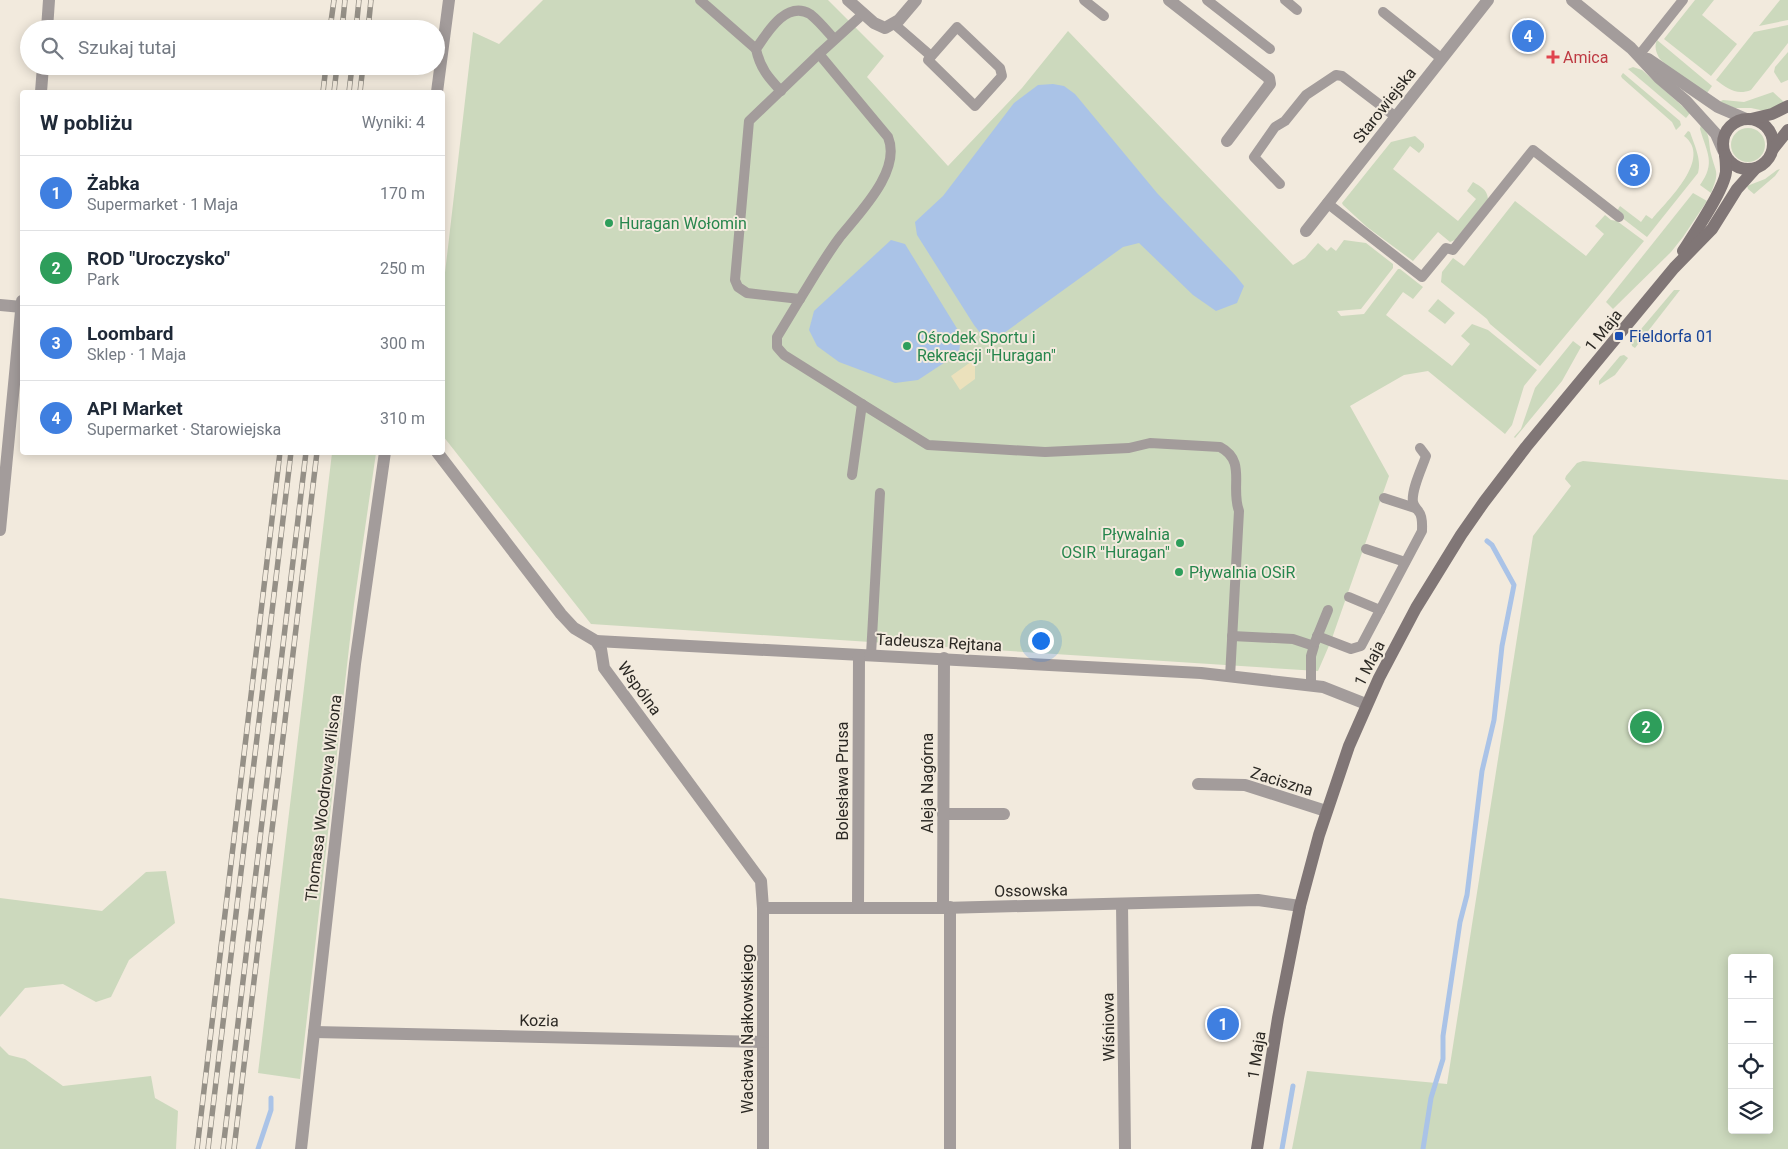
<!DOCTYPE html>
<html lang="pl">
<meta charset="utf-8">
<style>
body{margin:0;font-family:Roboto,sans-serif;background:#f6f6f7;color:#1f2937}
.controls{position:absolute;right:15px;bottom:15px;display:grid;overflow:hidden;border-radius:5px;box-shadow:0 2px 12px #0003}
.controls button{width:45px;height:45px;display:grid;place-items:center;padding:0;border:0;border-bottom:1px solid #e0e1e3;background:#fff;color:#1f2937;font:25px sans-serif}
.you{position:absolute;left:1040px;top:640px;width:18px;height:18px;margin:-12px;border:4px solid #fff;border-radius:50%;background:#1a73e8;box-shadow:0 0 0 8px #1a73e833}
.badge{display:grid;place-items:center;width:32px;height:32px;border-radius:50%;background:#111827;color:#fff;font-size:16px;font-weight:700}
.pin{position:absolute;translate:-50% -50%;border:2px solid #fff;box-shadow:0 1px 5px #0006}
.list{margin:0;padding:0;list-style:none}
h2{display:flex;justify-content:space-between;align-items:center;height:65px;margin:0;padding:0 20px;font-size:21px}
h2 small{font-size:16px;font-weight:400;color:#747a83}
.list li{display:grid;grid-template-columns:32px 1fr auto;gap:15px;align-items:center;box-sizing:border-box;height:75px;padding:0 20px;border-top:1px solid #e0e1e3}
.list b{display:block;font-size:19px;white-space:nowrap}
.list p{margin:0;font-size:16px;white-space:nowrap;color:#747a83}
.list em{font-size:16px;font-style:normal;color:#747a83}
.icon{flex:none;width:28px;height:28px;fill:none;stroke:currentColor;stroke-width:2;stroke-linecap:round;stroke-linejoin:round}
.map{position:relative;flex:none;width:1788px;height:1149px;overflow:hidden}
.search{position:absolute;background:#fff;box-shadow:0 2px 12px #0003;left:20px;top:20px;width:425px;height:55px;display:flex;align-items:center;gap:12px;box-sizing:border-box;padding:0 18px;border-radius:28px;color:#747a83;font-size:19px}
.panel{position:absolute;background:#fff;box-shadow:0 2px 12px #0003;left:20px;top:90px;width:425px;height:365px;border-radius:5px}
.map>svg:first-child{display:block}
.green{fill:#ccd9bd;fill-rule:evenodd}
.sand{fill:#ebe1bc}
.water{fill:#aac3e7}
.lines{fill:none;stroke-linecap:round;stroke-linejoin:round}
.stream{stroke:#aac3e7;stroke-width:5}
.service{stroke:#a39c9b;stroke-width:10}
.minor{stroke:#a39c9b;stroke-width:12}
.tertiary{stroke:#a39c9b;stroke-width:12}
.secondary{stroke:#807676;stroke-width:12}
.rail-casing{stroke:#959087;stroke-width:5.5}
.rail{stroke:#f2eadd;stroke-width:4;stroke-dasharray:11;stroke-linecap:butt}
.health-dot{fill:#e0444e;stroke:#f2eadd;stroke-width:2}
.leisure-dot{fill:#2e9e5b;stroke:#f2eadd;stroke-width:2}
.transit-dot{fill:#1a4fb4;stroke:#f2eadd;stroke-width:2}
.labels{text-anchor:middle;stroke-width:4;stroke-linejoin:round;paint-order:stroke}
.health-label{font-size:16px;fill:#be3a42;stroke:#f2eadd;text-anchor:start}
.street-label{font-size:16px;fill:#2b2823;stroke:#f2eadd}
.leisure-label{font-size:16px;fill:#27864d;stroke:#f2eadd;text-anchor:start}
.transit-label{font-size:16px;fill:#164399;stroke:#f2eadd;text-anchor:start}
</style>
<div class="map">
<svg width="1788" height="1149" viewBox="0 0 1788 1149">
<rect width="100%" height="100%" fill="#f2eadd"/>
<g class="green">
<path d="M543,0H828L884,56L867,77L948,166L1022,88L1068,31L1293,265L1305,258L1318,243L1327,251L1331,247L1336,251L1344,240L1366,243L1393,264V268L1361,309L1337,311L1341,316L1364,314L1398,269H1400L1423,287L1413,299L1403,292L1386,315L1452,366L1470,344L1461,336L1472,324L1488,330L1537,370L1524,386L1512,425L1505,434L1428,371L1404,375L1350,406L1389,476L1331,641L1318,671L591,624L443,436V290L473,32L499,44Z"/>
<path d="M1695,0H1714L1702,15L1737,44L1711,76L1664,39Z"/>
<path d="M1780,0H1788V20L1759,26Z"/>
<path d="M1788,25V43L1751,90C1736,96 1727,88 1716,80L1754,32Z"/>
<path d="M1657,40L1712,86L1707,93C1695,84 1668,68 1660,59C1656,53 1654,46 1657,40Z"/>
<path d="M1788,52V80L1781,83L1774,72L1775,67Z"/>
<path d="M1633,67L1642,70L1690,113L1686,118L1628,69Z"/>
<path d="M1623,73L1680,121L1681,125L1676,130L1672,122L1622,78L1621,76Z"/>
<path d="M1773,92L1785,103L1765,111L1751,108H1735L1719,102L1723,100L1744,102Z"/>
<path d="M1701,124C1711,136 1708,140 1711,154C1716,174 1720,171 1711,193L1700,185C1716,163 1707,153 1700,129Z"/>
<circle cx="1748" cy="145" r="17"/>
<path d="M1688,131L1690,132C1694,144 1702,160 1698,173L1647,237L1621,217L1617,211L1620,206L1641,222L1646,215L1652,219C1668,200 1713,158 1684,136Z"/>
<path d="M1415,136L1424,144V147L1419,153L1410,146L1393,169L1458,221L1476,199L1467,191L1473,182C1481,187 1487,189 1488,199L1455,240L1450,242L1438,232L1413,261L1367,227L1343,205L1342,203L1391,142Z"/>
<path d="M1780,169L1775,176L1754,194L1748,189L1747,186L1765,179L1777,170Z"/>
<path d="M1693,193L1707,201L1683,237L1671,252L1613,309L1606,302Z"/>
<path d="M1515,201L1586,256L1604,234L1595,226L1605,215L1611,220L1617,221L1644,241L1540,366L1490,324L1487,319L1441,282L1442,272L1453,258L1464,266Z"/>
<path d="M1674,290H1680L1635,348L1632,346L1631,341Z"/>
<path d="M1438,299L1455,313L1445,324L1428,311Z"/>
<path d="M1573,341L1581,347L1562,381L1515,438L1514,437L1521,429L1535,388Z"/>
<path d="M1624,355L1628,358L1615,375L1599,385V381L1620,356Z"/>
<path d="M332,453H376L354,604L300,1079L258,1073Z"/>
<path d="M1583,461L1788,480V1149H1292L1307,1071L1447,1084L1533,536L1571,486L1565,479L1566,476L1577,463ZM1732,958H1769V1130H1732Z"/>
<path d="M166,871L175,923L129,960L111,997L96,1002L63,984L25,988L0,1017V898L102,911L146,872Z"/>
<path d="M0,1046L9,1055L25,1059L63,1086L151,1076L155,1098L178,1111L176,1149H0Z"/>
</g>
<path class="sand" d="M975,359V379L960,390L951,376Z"/>
<g class="water">
<path d="M1053,84L1064,86L1075,94L1157,193L1236,276L1244,286L1237,303L1216,311L1193,295L1139,243L1123,247L1004,333L985,339L974,325L917,235L915,222L943,196L1014,103L1038,85Z"/>
<path d="M891,240L905,244L961,335L959,353L918,380L895,383L839,362L817,346L809,330L814,311Z"/>
</g>
<g class="lines">
<g class="stream">
<path d="M258,1149L271,1110V1098"/>
<path d="M1282,1149L1293,1086"/>
<path d="M1423,1149L1431,1098L1443,1059V1036L1460,922L1467,895L1482,771L1494,720L1502,646L1514,585L1492,545L1487,541"/>
</g>
<g class="service">
<path d="M700,0L756,49"/>
<path d="M1084,0L1104,16"/>
<path d="M1207,0L1270,49"/>
<path d="M1285,0L1297,10"/>
<path d="M1383,12L1442,59"/>
<path d="M893,23L931,56"/>
<path d="M957,27L1000,68L1002,76L975,106L928,60Z"/>
<path d="M1640,54L1683,0"/>
<path d="M781,91C768,77 760,68 756,49C767,33 786,0 810,14C819,21 827,31 834,39"/>
<path d="M1280,184L1254,157L1275,127L1285,121L1306,95L1336,75L1342,76L1396,117"/>
<path d="M1327,203L1422,277L1446,248L1453,250L1533,150L1619,217"/>
<path d="M800,299C813,278 825,257 840,237C859,213 902,171 888,137L819,54"/>
<path d="M862,404L784,355L777,347V337L800,299L747,293L738,287L735,280L749,121L819,54L863,14"/>
<path d="M852,475L862,404L928,445L1045,452L1129,448L1150,443L1220,447C1247,461 1230,487 1239,511L1230,677"/>
<path d="M1384,498L1415,508"/>
<path d="M1366,549L1405,562"/>
<path d="M1349,597L1380,610"/>
<path d="M1232,636L1293,639L1314,646L1311,656V685"/>
<path d="M1317,636L1351,649L1361,646L1422,531C1422,525 1423,517 1419,512C1416,508 1414,507 1413,502C1411,490 1422,468 1426,456L1420,448"/>
<path d="M1315,642L1328,610"/>
<path d="M871,655L880,493"/>
</g>
<g class="minor">
<path d="M848,0L874,23L885,28L899,20L916,0"/>
<path d="M1169,0L1269,78L1270,84L1227,141"/>
<path d="M47,29L49,0"/>
<path d="M41,92L43,66"/>
<path d="M437,92L449,0"/>
<path d="M1306,231L1488,0"/>
<path d="M0,305L22,307"/>
<path d="M437,452L561,614L574,628L596,641L601,649L604,668L761,881L763,908V1149"/>
<path d="M0,530L22,301"/>
<path d="M596,641L1201,673L1323,687L1366,704"/>
<path d="M1198,784L1245,785L1326,811"/>
<path d="M943,814H1004"/>
<path d="M1122,904L1125,1149"/>
<path d="M950,907V1149"/>
<path d="M763,908H943L1258,900L1300,906"/>
<path d="M858,908L859,655"/>
<path d="M943,908L944,658"/>
<path d="M314,1032L763,1042"/>
<path d="M301,1149L355,664L385,452"/>
</g>
<g class="tertiary">
<path d="M1572,0L1631,48L1659,78L1686,101L1716,134L1723,150"/>
<path d="M1648,59L1718,107L1746,119"/>
</g>
<g class="secondary">
<circle cx="1748" cy="144" r="25"/>
<path d="M1751,119L1772,114L1788,106"/>
<path d="M1773,149L1788,130"/>
<path d="M1683,251C1694,234 1724,190 1726,172C1726,167 1726,161 1725,156"/>
<path d="M1257,1149L1278,1018L1300,906L1319,835L1349,746L1379,678L1416,608L1461,535L1484,502L1526,447L1674,268L1712,229L1737,189L1755,169"/>
</g>
<g class="rail-casing">
<g id="rail">
<path d="M330,29L334,0"/>
<path d="M342,29L345,0"/>
<path d="M356,29L359,0"/>
<path d="M368,29L371,0"/>
<path d="M323,92L326,66"/>
<path d="M334,92L337,66"/>
<path d="M349,92L352,66"/>
<path d="M360,92L363,66"/>
<path d="M197,1149L280,452"/>
<path d="M208,1149L291,452"/>
<path d="M223,1149L306,452"/>
<path d="M234,1149L317,452"/>
</g>
</g>
<use href="#rail" class="rail"/>
</g>
<path class="health-dot" d="M1550.5 49.5h5v5h5v5h-5v5h-5v-5h-5v-5h5z"/>
<g class="leisure-dot">
<circle cx="609" cy="223" r="5"/>
<circle cx="907" cy="346" r="5"/>
<circle cx="1180" cy="543" r="5"/>
<circle cx="1179" cy="572" r="5"/>
</g>
<rect class="transit-dot" x="1614" y="331" width="10" height="10" rx="2.5"/>
<g class="labels">
<g class="health-label">
<text x="1563" y="63">Amica</text>
</g>
<g class="street-label">
<text transform="translate(1384 105) rotate(-52)" y="6">Starowiejska</text>
<text transform="translate(1603 330) rotate(-51)" y="6">1 Maja</text>
<text transform="translate(939 642) rotate(3)" y="6">Tadeusza Rejtana</text>
<text transform="translate(1369 663) rotate(-63)" y="6">1 Maja</text>
<text transform="translate(640 688) rotate(54)" y="6">Wspólna</text>
<text transform="translate(842 781) rotate(-90)" y="6">Bolesława Prusa</text>
<text transform="translate(1282 781) rotate(17)" y="6">Zaciszna</text>
<text transform="translate(927 783) rotate(-90)" y="6">Aleja Nagórna</text>
<text transform="translate(323 798) rotate(-83)" y="6">Thomasa Woodrowa Wilsona</text>
<text transform="translate(1031 890) rotate(-1)" y="6">Ossowska</text>
<text transform="translate(539 1020) rotate(1)" y="6">Kozia</text>
<text transform="translate(1108 1027) rotate(-91)" y="6">Wiśniowa</text>
<text transform="translate(747 1029) rotate(-90)" y="6">Wacława Nałkowskiego</text>
<text transform="translate(1256 1055) rotate(-81)" y="6">1 Maja</text>
</g>
<g class="leisure-label">
<text x="619" y="229">Huragan Wołomin</text>
<text x="917" y="343">Ośrodek Sportu i<tspan x="917" dy="18">Rekreacji "Huragan"</tspan></text>
<text x="1170" y="540" text-anchor="end">Pływalnia<tspan x="1170" dy="18">OSIR "Huragan"</tspan></text>
<text x="1189" y="578">Pływalnia OSiR</text>
</g>
<g class="transit-label">
<text x="1629" y="342">Fieldorfa 01</text>
</g>
</g>
</svg>
<div class="controls">
<button>+</button>
<button>−</button>
<button><svg class="icon" aria-label="locate" viewBox="0 0 24 24"><circle cx="12" cy="12" r="6"/><path d="M12 2v4M12 18v4M2 12h4M18 12h4"/></svg></button>
<button><svg class="icon" aria-label="layers" viewBox="0 0 24 24"><path d="M12 4l9 5-9 5-9-5zM3 14l9 5 9-5"/></svg></button>
</div>
<div class="you"></div>
<div class="pin badge" style="left:1223px;top:1024px;background:#3f7fe0">1</div>
<div class="pin badge" style="left:1646px;top:727px;background:#2e9e5b">2</div>
<div class="pin badge" style="left:1634px;top:170px;background:#3f7fe0">3</div>
<div class="pin badge" style="left:1528px;top:36px;background:#3f7fe0">4</div>
<div class="search"><svg class="icon" aria-label="search" viewBox="0 0 24 24"><circle cx="10" cy="10" r="6"/><path d="M15 15l6 6"/></svg>Szukaj tutaj</div>
<section class="panel">
<h2>W pobliżu<small>Wyniki: 4</small></h2>
<ul class="list">
<li><span class="badge" style="background:#3f7fe0">1</span><div><b>Żabka</b><p>Supermarket · 1 Maja</p></div><em>170 m</em></li>
<li><span class="badge" style="background:#2e9e5b">2</span><div><b>ROD &quot;Uroczysko&quot;</b><p>Park</p></div><em>250 m</em></li>
<li><span class="badge" style="background:#3f7fe0">3</span><div><b>Loombard</b><p>Sklep · 1 Maja</p></div><em>300 m</em></li>
<li><span class="badge" style="background:#3f7fe0">4</span><div><b>API Market</b><p>Supermarket · Starowiejska</p></div><em>310 m</em></li>
</ul>
</section>
</div>
